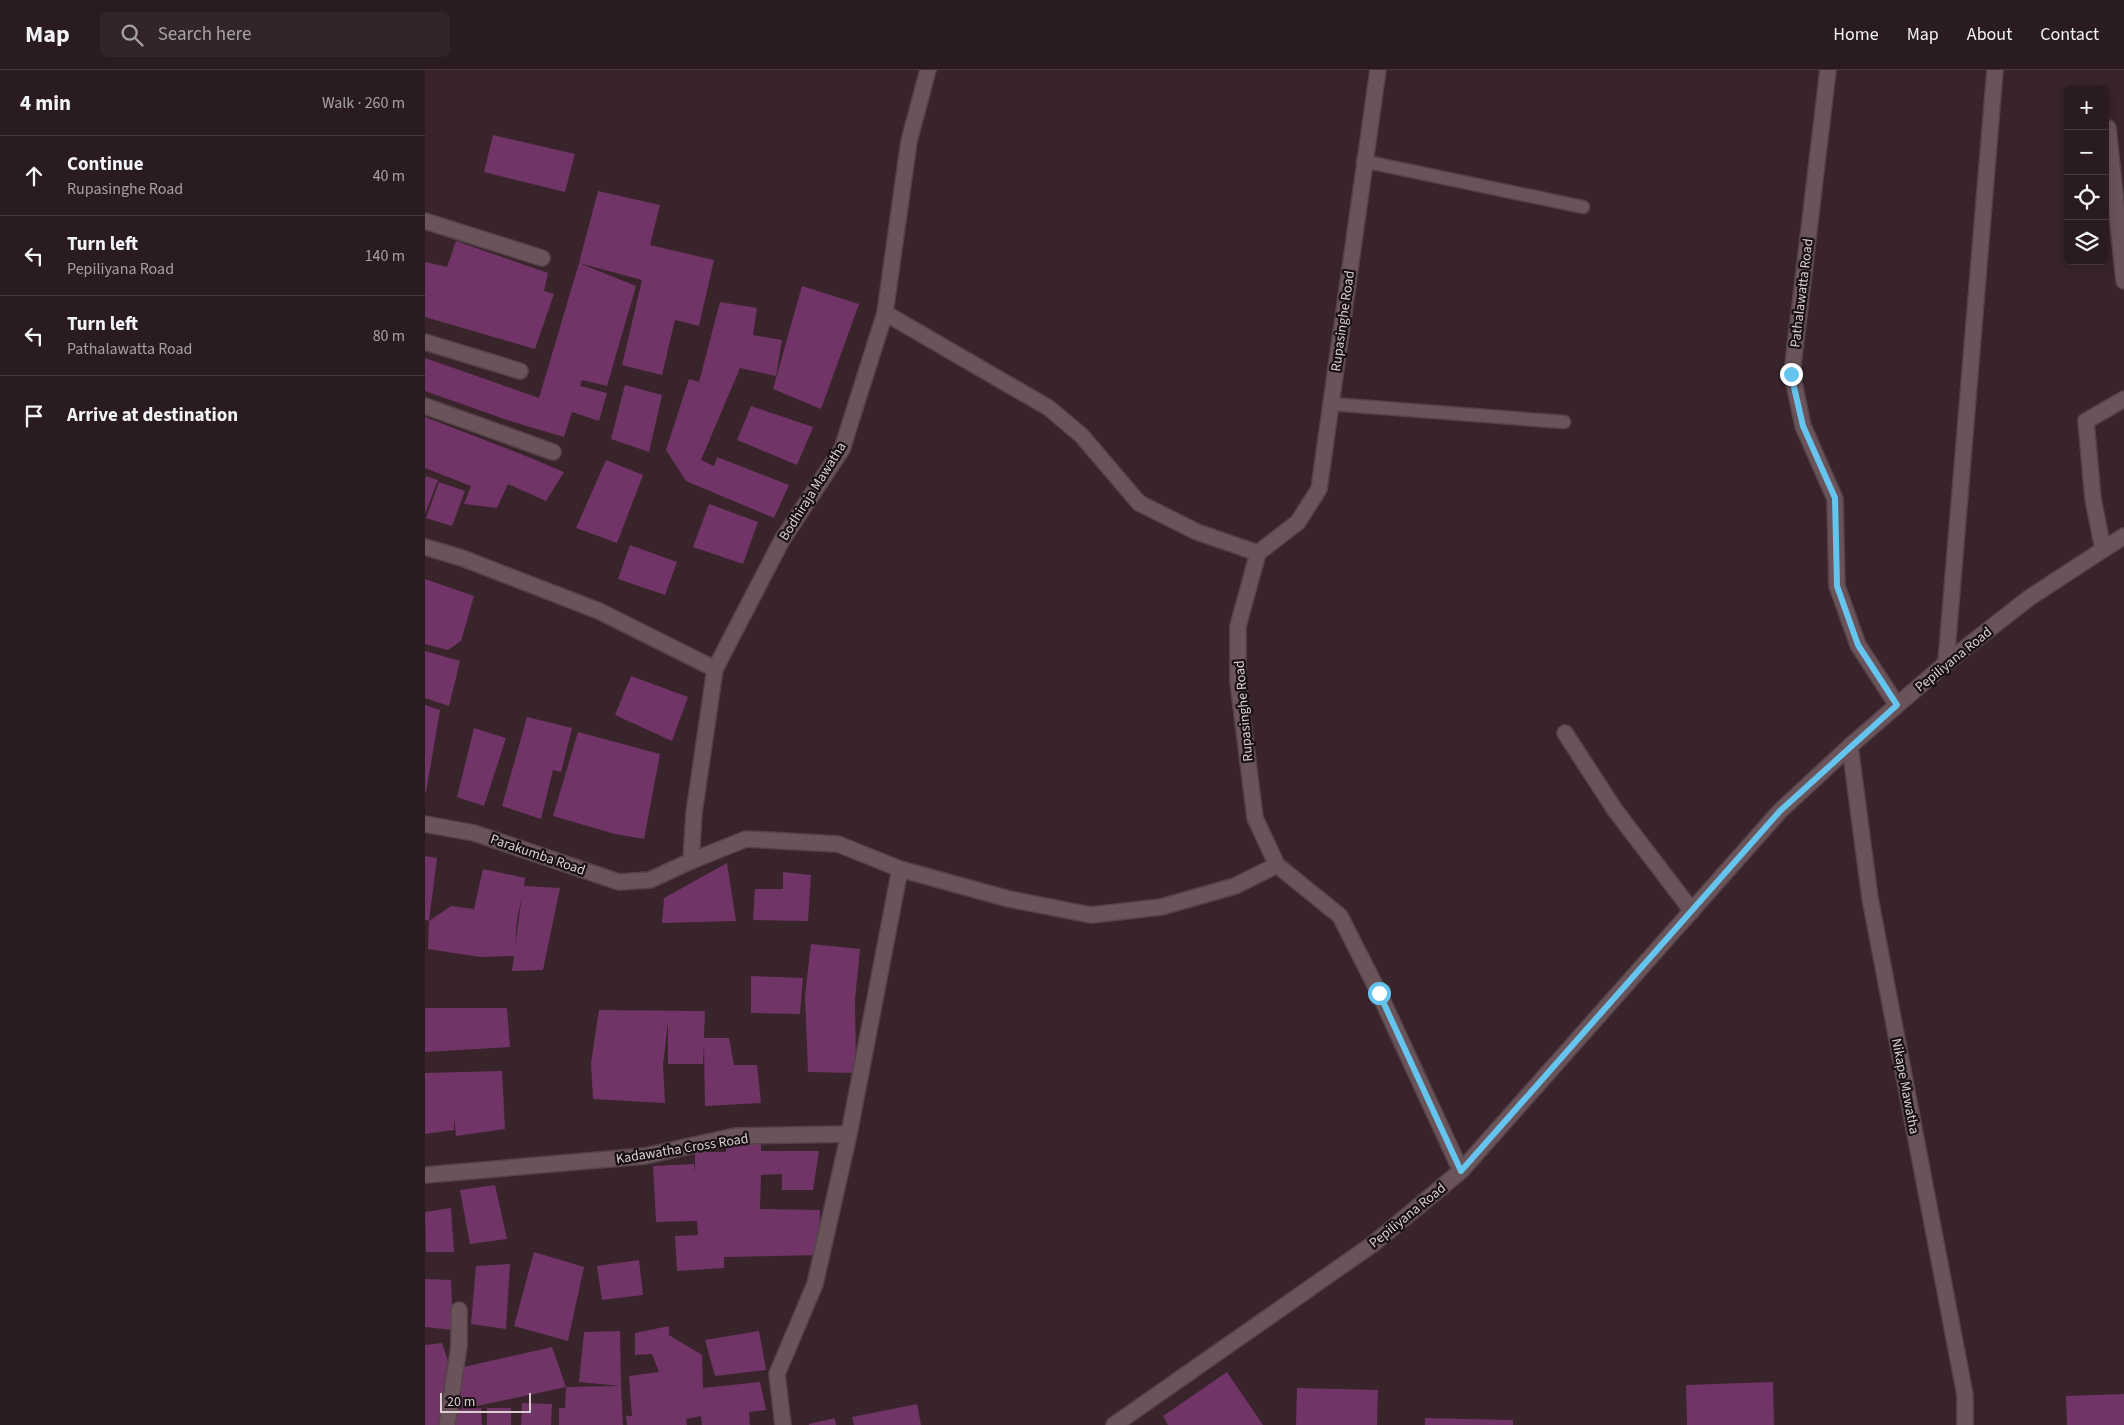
<!DOCTYPE html>
<meta charset="utf-8">
<style>
body{margin:0;font-family:"Source Sans 3",sans-serif;background:#322429;color:#f1f3f6}
.controls{position:absolute;right:15px;top:15px;display:grid;overflow:hidden;border-radius:8px;box-shadow:0 2px 12px #0003}
.controls button{width:45px;height:45px;display:grid;place-items:center;padding:0;border:0;border-bottom:1px solid #46393e;background:#2a1b20;color:#f1f3f6;font:25px sans-serif}
.scale{position:absolute;left:15px;bottom:12px;width:91px;box-sizing:border-box;padding-left:5px;border:2px solid #dccfd2;border-top:0;font-size:14px;line-height:18px;white-space:nowrap;color:#dccfd2;-webkit-text-stroke:4px #191013;paint-order:stroke}
.stop{position:absolute;width:15px;height:15px;margin:-11px;border:4px solid #65c5ee;border-radius:50%;background:#fff}
.stop.end{background:#65c5ee;border-color:#fff;box-shadow:0 1px 5px #0008}
.list{margin:0;padding:0;list-style:none}
h2{display:flex;justify-content:space-between;align-items:center;height:65px;margin:0;padding:0 20px;font-size:21px}
h2 small{font-size:16px;font-weight:400;color:#a5a1a5}
.list li{display:grid;grid-template-columns:32px 1fr auto;gap:15px;align-items:center;box-sizing:border-box;height:80px;padding:0 20px;border-top:1px solid #46393e}
.list b{display:block;font-size:19px;white-space:nowrap}
.list p{margin:0;font-size:16px;white-space:nowrap;color:#a5a1a5}
.list em{font-size:16px;font-style:normal;color:#a5a1a5}
.icon{flex:none;width:28px;height:28px;fill:none;stroke:currentColor;stroke-width:2;stroke-linecap:round;stroke-linejoin:round}
.map{position:relative;flex:none;width:1699px;height:1355px;overflow:hidden}
header{display:flex;align-items:center;gap:30px;box-sizing:border-box;height:70px;padding:0 25px;background:#2a1b20;border-bottom:1px solid #46393e}
header strong{font-size:24px}
nav{display:flex;gap:28px;margin-inline-start:auto;font-size:18px}
.search{width:350px;height:45px;background:#322429;display:flex;align-items:center;gap:12px;box-sizing:border-box;padding:0 18px;border-radius:8px;color:#a5a1a5;font-size:19px}
main{display:flex}
aside{flex:1;background:#2a1b20}
.map>svg:first-child{display:block}
.building{fill:#713467;fill-rule:evenodd}
.lines{fill:none;stroke-linecap:round;stroke-linejoin:round}
.lane-casing{stroke:#534348;stroke-width:15}
.street-casing{stroke:#534348;stroke-width:18}
.secondary-casing{stroke:#534348;stroke-width:18}
.lane{stroke:#6a545a;stroke-width:12}
.street{stroke:#6a545a;stroke-width:15}
.secondary{stroke:#6a545a;stroke-width:15}
.route{stroke:#65c5ee;stroke-width:6}
.labels{text-anchor:middle;stroke-width:4.5;stroke-linejoin:round;paint-order:stroke}
.street-label{font-size:14px;fill:#dccfd2;stroke:#191013}
</style>
<header>
<strong>Map</strong>
<div class="search"><svg class="icon" aria-label="search" viewBox="0 0 24 24"><circle cx="10" cy="10" r="6"/><path d="M15 15l6 6"/></svg>Search here</div>
<nav><a>Home</a><a>Map</a><a>About</a><a>Contact</a></nav>
</header>
<main>
<aside>
<h2>4 min<small>Walk · 260 m</small></h2>
<ul class="list">
<li><svg class="icon" aria-label="ahead" viewBox="0 0 24 24"><path d="M12 20V5M6 11l6-6 6 6"/></svg><div><b>Continue</b><p>Rupasinghe Road</p></div><em>40 m</em></li>
<li><svg class="icon" aria-label="left" viewBox="0 0 24 24"><path d="M17 20v-9H6M10 6l-5 5 5 5"/></svg><div><b>Turn left</b><p>Pepiliyana Road</p></div><em>140 m</em></li>
<li><svg class="icon" aria-label="left" viewBox="0 0 24 24"><path d="M17 20v-9H6M10 6l-5 5 5 5"/></svg><div><b>Turn left</b><p>Pathalawatta Road</p></div><em>80 m</em></li>
<li><svg class="icon" aria-label="arrive" viewBox="0 0 24 24"><path d="M6 21V4h12l-3 4 3 4H6"/></svg><div><b>Arrive at destination</b></div></li>
</ul>
</aside>
<div class="map">
<svg width="1699" height="1355" viewBox="0 0 1699 1355">
<rect width="100%" height="100%" fill="#38242a"/>
<g class="building">
<path d="M68,65L150,84L140,122L59,102Z"/>
<path d="M173,121L235,135L225,175L289,190L274,256L250,250L237,305L197,295L217,210L154,193Z"/>
<path d="M31,171L123,203L119,221L129,224L110,279L0,247V192L22,197Z"/>
<path d="M154,193L211,216L182,316L157,310L155,316L182,323L174,351L147,342L139,367L85,351L0,321V288L114,328Z"/>
<path d="M377,216L434,234L396,339L348,319Z"/>
<path d="M295,232L332,238L328,265L357,270L351,306L315,298L276,390L289,396L292,387L364,415L349,448L261,411L241,380L264,309L274,312Z"/>
<path d="M200,315L237,325L224,382L186,369Z"/>
<path d="M326,336L388,357L372,395L312,370Z"/>
<path d="M0,347L96,384L139,402L121,431L83,414L72,438L39,434L46,416L0,398Z"/>
<path d="M181,390L218,405L192,473L151,458Z"/>
<path d="M1,406L13,410L0,444V410Z"/>
<path d="M14,412L40,421L27,456L1,448Z"/>
<path d="M284,434L333,452L318,494L268,477Z"/>
<path d="M205,475L252,492L240,525L193,509Z"/>
<path d="M0,509L49,526L36,571L23,580L0,574Z"/>
<path d="M0,581L35,591L24,636L0,628Z"/>
<path d="M206,606L263,627L247,671L190,645Z"/>
<path d="M0,635L15,640L1,722H0Z"/>
<path d="M102,647L147,658L136,702L128,700L116,749L77,736Z"/>
<path d="M49,658L81,668L59,736L32,727Z"/>
<path d="M153,662L235,684L219,769L190,764L128,746Z"/>
<path d="M0,786L12,788L4,851L26,836L49,839L58,799L100,808L99,816L135,818L118,900L87,901L89,886L55,887L3,879L4,851L0,850ZM97,826L90,876L92,850Z"/>
<path d="M302,793L311,851L237,853L239,828Z"/>
<path d="M358,802L386,805L383,851L328,850L330,819H358Z"/>
<path d="M386,874L435,879L430,929L431,1003L383,1002L380,925Z"/>
<path d="M326,906L378,908L375,944L326,943Z"/>
<path d="M0,938H82L85,977L0,982Z"/>
<path d="M174,940L280,941L279,968H304L309,995H332L336,1033L280,1036L279,975L278,994H243V952L238,994L240,1033L168,1029L166,993Z"/>
<path d="M77,1001L80,1059L31,1066L29,1047V1060L0,1064V1003Z"/>
<path d="M336,1072V1081H394L388,1120H357V1104L336,1105L335,1139L395,1140L394,1185L299,1187V1198L252,1201L250,1166L273,1165L272,1151L231,1152L228,1096L269,1094L270,1103V1082H301V1075Z"/>
<path d="M70,1115L82,1169L45,1174L35,1120Z"/>
<path d="M26,1138L29,1182H1L0,1142Z"/>
<path d="M109,1182L159,1197L143,1271L89,1256Z"/>
<path d="M214,1190L218,1225L177,1230L172,1196Z"/>
<path d="M85,1194L81,1259L46,1254L51,1196Z"/>
<path d="M0,1209L26,1210L28,1260L0,1257Z"/>
<path d="M244,1256V1265L277,1285L278,1318L335,1312L341,1340L324,1342L325,1355H277L276,1346L261,1349L262,1355H202L201,1346H207L204,1306L234,1302L227,1284L210,1285V1263Z"/>
<path d="M195,1261L196,1316L154,1312L159,1262Z"/>
<path d="M334,1261L341,1300L290,1306L280,1270Z"/>
<path d="M17,1273L24,1294L17,1328L15,1355H0V1275Z"/>
<path d="M127,1277L141,1317L38,1339L56,1338L57,1355H21V1339H37L34,1298Z"/>
<path d="M802,1302L838,1355H743L738,1346Z"/>
<path d="M1348,1312L1349,1355H1262L1261,1315Z"/>
<path d="M196,1316L198,1355H134V1338H140L141,1317Z"/>
<path d="M872,1318L953,1320L952,1355H871Z"/>
<path d="M1699,1324V1355H1642L1641,1326Z"/>
<path d="M97,1333L127,1334L126,1355H96Z"/>
<path d="M492,1334L496,1355H429L427,1347Z"/>
<rect x="62" y="1338" width="24" height="17"/>
<path d="M410,1348L411,1355H384V1354Z"/>
<path d="M1000,1348L1088,1350V1355H1000Z"/>
</g>
<g class="lines">
<g class="lane-casing">
<g id="lane">
<path d="M938,91L1158,137"/>
<path d="M906,334L1139,352"/>
</g>
</g>
<g class="street-casing">
<g id="street">
<path d="M953,0L894,419L873,452L833,483L813,556V612L830,748L852,795L915,846L954,923L1036,1101"/>
<path d="M1403,0L1367,303L1378,356L1410,429L1412,516L1433,575L1472,635"/>
<path d="M1683,58L1699,211"/>
<path d="M0,151L117,188"/>
<path d="M460,243L624,338L657,366L714,433L772,462L833,483"/>
<path d="M0,272L95,301"/>
<path d="M0,336L128,382"/>
<path d="M0,477L37,488L174,541L290,599"/>
<path d="M1678,479L1668,429L1661,351L1699,329"/>
<path d="M1521,593L1570,0"/>
<path d="M1140,663L1190,740L1267,841"/>
<path d="M1425,676L1445,828L1540,1325V1355"/>
<path d="M0,754L49,763L194,812L225,810L266,791L269,743L290,599L357,470L417,379L460,243L484,71L503,0"/>
<path d="M266,791L321,769L413,774L475,799L584,829L666,845L736,837L810,816L852,795"/>
<path d="M0,1105L220,1086L310,1066L424,1064"/>
<path d="M22,1355L34,1276V1240"/>
<path d="M358,1355L352,1304L390,1214L424,1064L475,799"/>
</g>
</g>
<g class="secondary-casing">
<path id="secondary" d="M689,1355L948,1174L1036,1101L1355,741L1425,676L1521,593L1604,528L1699,466"/>
</g>
<use href="#lane" class="lane"/>
<use href="#street" class="street"/>
<use href="#secondary" class="secondary"/>
</g>
<g class="lines">
<path class="route" d="M954,923L1036,1101L1355,741L1472,635L1433,575L1412,516L1410,428L1378,356L1366,304"/>
</g>
<g class="labels">
<g class="street-label">
<text transform="translate(1376 223) rotate(-83)" y="5">Pathalawatta Road</text>
<text transform="translate(917 251) rotate(-82)" y="5">Rupasinghe Road</text>
<text transform="translate(387 421) rotate(-58)" y="5">Bodhiraja Mawatha</text>
<text transform="translate(1528 589) rotate(-39)" y="5">Pepiliyana Road</text>
<text transform="translate(818 641) rotate(-95)" y="5">Rupasinghe Road</text>
<text transform="translate(113 784) rotate(19)" y="5">Parakumba Road</text>
<text transform="translate(1481 1016) rotate(79)" y="5">Nikape Mawatha</text>
<text transform="translate(257 1078) rotate(-9)" y="5">Kadawatha Cross Road</text>
<text transform="translate(982 1145) rotate(-39)" y="5">Pepiliyana Road</text>
</g>
</g>
</svg>
<div class="controls">
<button>+</button>
<button>−</button>
<button><svg class="icon" aria-label="locate" viewBox="0 0 24 24"><circle cx="12" cy="12" r="6"/><path d="M12 2v4M12 18v4M2 12h4M18 12h4"/></svg></button>
<button><svg class="icon" aria-label="layers" viewBox="0 0 24 24"><path d="M12 4l9 5-9 5-9-5zM3 14l9 5 9-5"/></svg></button>
</div>
<div class="scale">20 m</div>
<div class="stop" style="left:954px;top:923px"></div>
<div class="stop end" style="left:1366px;top:304px"></div>
</div>
</main>
